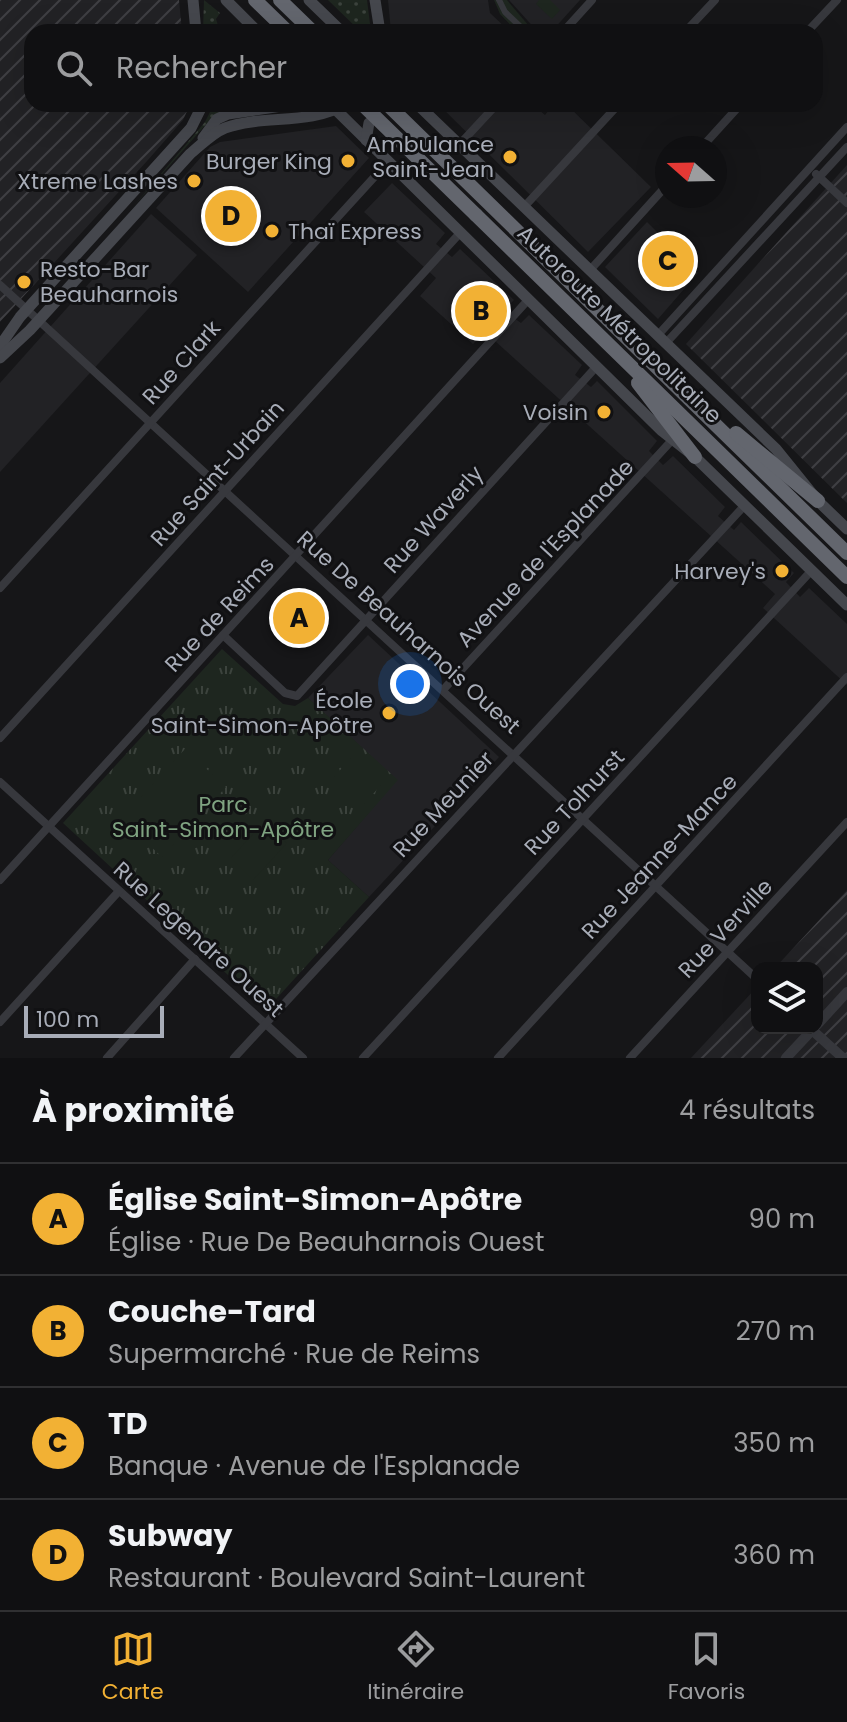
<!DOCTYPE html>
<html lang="fr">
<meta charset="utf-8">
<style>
body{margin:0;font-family:Poppins,sans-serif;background:#19191b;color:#f1f3f6}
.controls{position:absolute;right:24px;bottom:24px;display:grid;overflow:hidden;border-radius:16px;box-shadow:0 8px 32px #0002}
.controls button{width:72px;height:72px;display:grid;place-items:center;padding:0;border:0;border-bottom:2px solid #303032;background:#101012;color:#f1f3f6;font:40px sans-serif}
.compass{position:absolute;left:655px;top:136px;width:72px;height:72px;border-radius:50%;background:#101012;box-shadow:0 8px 32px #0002;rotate:290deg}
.scale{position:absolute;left:24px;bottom:20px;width:140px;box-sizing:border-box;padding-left:8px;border:4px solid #a8adb8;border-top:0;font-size:22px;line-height:28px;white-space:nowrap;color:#a8adb8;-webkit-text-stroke:6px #111113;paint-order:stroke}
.you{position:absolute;left:410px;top:684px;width:28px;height:28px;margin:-20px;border:6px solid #fff;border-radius:50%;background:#1a73e8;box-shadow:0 0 0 12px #1a73e833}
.badge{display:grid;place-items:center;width:52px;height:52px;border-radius:50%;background:#f2b134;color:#111;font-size:26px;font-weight:700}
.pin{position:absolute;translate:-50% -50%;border:4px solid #fff;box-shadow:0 2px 8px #0006}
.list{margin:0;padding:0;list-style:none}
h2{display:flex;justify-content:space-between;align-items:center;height:104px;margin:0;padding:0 32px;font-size:34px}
h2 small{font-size:26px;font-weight:400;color:#9c9d9f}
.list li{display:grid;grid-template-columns:52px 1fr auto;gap:24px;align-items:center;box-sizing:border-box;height:112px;padding:0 32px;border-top:2px solid #303032}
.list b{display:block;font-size:30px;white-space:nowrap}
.list p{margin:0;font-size:26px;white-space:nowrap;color:#9c9d9f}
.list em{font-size:26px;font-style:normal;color:#9c9d9f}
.icon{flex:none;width:44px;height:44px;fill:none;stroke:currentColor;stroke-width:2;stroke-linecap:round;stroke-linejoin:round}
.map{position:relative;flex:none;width:847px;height:1058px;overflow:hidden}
.search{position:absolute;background:#101012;box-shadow:0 8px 32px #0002;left:24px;right:24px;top:24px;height:88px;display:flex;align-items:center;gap:20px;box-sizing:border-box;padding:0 28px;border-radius:24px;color:#9c9d9f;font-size:30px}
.sheet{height:552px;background:#101012}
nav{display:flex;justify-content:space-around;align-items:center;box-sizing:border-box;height:112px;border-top:2px solid #303032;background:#101012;font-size:22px;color:#9c9d9f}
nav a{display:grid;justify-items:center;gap:4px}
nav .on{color:#f2b134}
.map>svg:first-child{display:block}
.built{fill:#222225}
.industrial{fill:url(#industrial-furrows)}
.grass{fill:url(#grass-dots)}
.park{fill:url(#park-tufts)}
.pitch{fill:#1e261f}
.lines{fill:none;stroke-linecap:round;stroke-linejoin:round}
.pedestrian{stroke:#37383d;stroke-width:6}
.minor{stroke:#37383d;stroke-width:8}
.tertiary{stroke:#37383d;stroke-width:10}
.secondary{stroke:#45474d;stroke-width:11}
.motorway{stroke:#63666e;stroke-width:14}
.motorway-bridge{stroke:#63666e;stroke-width:14}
.poi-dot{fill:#f2b134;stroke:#111113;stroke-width:3}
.labels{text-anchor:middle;stroke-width:6;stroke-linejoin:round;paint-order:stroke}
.poi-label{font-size:22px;fill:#a8adb8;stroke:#111113;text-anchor:end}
.street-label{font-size:22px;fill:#a8adb8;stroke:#111113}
.park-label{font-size:22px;fill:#7fa381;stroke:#111113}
</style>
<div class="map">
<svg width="847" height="1058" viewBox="0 0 847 1058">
<defs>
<pattern id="industrial-furrows" width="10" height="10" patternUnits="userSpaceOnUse" patternTransform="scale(2)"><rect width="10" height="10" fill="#222225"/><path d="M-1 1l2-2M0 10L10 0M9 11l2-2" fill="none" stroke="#3f3f43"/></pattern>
<pattern id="grass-dots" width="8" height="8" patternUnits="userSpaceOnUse" patternTransform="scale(2)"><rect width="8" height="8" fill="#1e261f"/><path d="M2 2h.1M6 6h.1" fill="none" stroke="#3c433d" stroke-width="1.8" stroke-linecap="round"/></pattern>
<pattern id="park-tufts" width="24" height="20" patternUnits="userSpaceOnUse" patternTransform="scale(2)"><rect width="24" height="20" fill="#1e261f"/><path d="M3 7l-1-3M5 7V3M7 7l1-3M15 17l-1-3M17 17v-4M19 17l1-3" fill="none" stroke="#3c433d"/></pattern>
</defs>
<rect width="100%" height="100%" fill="#161618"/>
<g class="built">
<path d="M388,0H488L490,13L510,32H391Z"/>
<path d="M509,0H580L551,32H538Z"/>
<path d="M438,104H532L545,115L554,104H566L651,187L588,252Z"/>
<path d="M336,126L369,158L248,292L156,208L210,147L220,142Z"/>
<path d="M392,183L445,233L436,244L452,257L460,249L514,300L504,311L521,323L529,315L582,365L575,375L591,387L597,381L657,441L649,451L663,465L673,456L725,507L718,516L734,530L741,522L794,573L786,582L800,597L809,588L847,624V685L763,608L775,594L485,332L473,344L420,296L436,278L364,212Z"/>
<path d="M151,214L197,255L0,472V383Z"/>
<path d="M647,222L698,273L658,319L605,267Z"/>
<path d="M368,635L499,757L369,897L328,860L397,780L308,698Z"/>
</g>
<g class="industrial">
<path d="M0,0H179L182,32H32V104H189V107L183,120L147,161L0,322Z"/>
<path d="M847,165V503L686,344Z"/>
<path d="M847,890V1058H691L757,987V1028H817V968H775Z"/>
</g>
<g class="grass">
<path d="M204,0L220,13L216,19L220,32H203Z"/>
<path d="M328,0H367L371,32H361Z"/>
<path d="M214,104H256L229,108L209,121L132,208L205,122Z"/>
</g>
<path class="park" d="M222,649L283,704L295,706L308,698L398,780L328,860L369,897L266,1010L63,823Z"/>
<g class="pitch">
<path d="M494,0H507L529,26L517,32L500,14Z"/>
<path d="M539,0H550L560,10L552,19L536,4Z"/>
<path d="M185,749L226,787L162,857L121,819Z"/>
<path d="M351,758L381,785L364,804L334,777Z"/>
<path d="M264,822L287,843L253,880L231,858Z"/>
</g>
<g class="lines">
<path class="pedestrian" d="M499,0L505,12L526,32"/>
<g class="minor">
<path d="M563,32L592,0"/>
<path d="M685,32L715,0"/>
<path d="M807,32L837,0"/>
<path d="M459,145L497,104"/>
<path d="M701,148L741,104"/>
<path d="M816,174L847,203"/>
<path d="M524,207L619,104"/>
<path d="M591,269L667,185"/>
<path d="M0,285L757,979"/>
<path d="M658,335L847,127"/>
<path d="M666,343L847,147"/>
<path d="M0,588L388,162"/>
<path d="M223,635L285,693L297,696L597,366"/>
<path d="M443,690L673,439"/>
<path d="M0,738L460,233"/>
<path d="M0,782L303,1058"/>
<path d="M0,880L528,300"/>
<path d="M0,1022L119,891"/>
<path d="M107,1058L195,959"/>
<path d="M234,1058L745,505"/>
<path d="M363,1058L812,570"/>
<path d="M498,1058L847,677"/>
<path d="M630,1058L847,822"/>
</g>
<g class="tertiary">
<path d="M817,1025L847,992"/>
<path d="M812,1030L843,1058"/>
<path d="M786,1058L814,1028"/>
</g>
<g class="secondary">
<path d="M193,0L196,32"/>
<path d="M226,0L258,32"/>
<path d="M309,0L342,32"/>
<path d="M375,0L380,32"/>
<path d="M330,104L662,431L695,457L847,605"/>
<path d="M417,104L776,449L818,501L847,529"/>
<path d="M203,138L217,119L228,114L295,104"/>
<path d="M366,140L369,123"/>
<path d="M0,346L20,317L191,128L203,104"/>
<path d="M0,358L30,330L190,154C201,145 212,133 225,128C265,114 308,126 346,104"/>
</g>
<g class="motorway">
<path d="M255,0L288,32"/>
<path d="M280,0L313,32"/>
<path d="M387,104L847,553"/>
<path d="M476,215L847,577"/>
<path d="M638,383L695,457"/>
<path d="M736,433L818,501"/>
</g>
<path class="motorway-bridge" d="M362,104L476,215"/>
</g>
<g class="poi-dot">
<circle cx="510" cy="157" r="8"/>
<circle cx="348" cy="161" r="8"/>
<circle cx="194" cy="181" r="8"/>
<circle cx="272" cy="231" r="8"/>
<circle cx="24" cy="282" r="8"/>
<circle cx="604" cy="412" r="8"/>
<circle cx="782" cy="571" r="8"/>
<circle cx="389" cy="713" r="8"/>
</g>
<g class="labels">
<g class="poi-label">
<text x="494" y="152">Ambulance<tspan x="494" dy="25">Saint-Jean</tspan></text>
<text x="332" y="169">Burger King</text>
<text x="178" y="189">Xtreme Lashes</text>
<text x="288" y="239" text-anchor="start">Thaï Express</text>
<text x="40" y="277" text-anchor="start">Resto-Bar<tspan x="40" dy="25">Beauharnois</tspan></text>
<text x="588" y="420">Voisin</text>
<text x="766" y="579">Harvey's</text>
<text x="373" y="708">École<tspan x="373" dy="25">Saint-Simon-Apôtre</tspan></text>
</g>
<g class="street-label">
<text transform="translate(620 324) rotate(44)" y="8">Autoroute Métropolitaine</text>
<text transform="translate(181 362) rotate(-48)" y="8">Rue Clark</text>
<text transform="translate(217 473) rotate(-48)" y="8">Rue Saint-Urbain</text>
<text transform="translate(433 519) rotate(-48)" y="8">Rue Waverly</text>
<text transform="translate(545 553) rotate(-47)" y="8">Avenue de l'Esplanade</text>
<text transform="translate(219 614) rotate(-47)" y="8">Rue de Reims</text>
<text transform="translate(409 632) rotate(42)" y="8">Rue De Beauharnois Ouest</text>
<text transform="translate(574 802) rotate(-47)" y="8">Rue Tolhurst</text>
<text transform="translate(443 804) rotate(-47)" y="8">Rue Meunier</text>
<text transform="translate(659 856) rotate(-47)" y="8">Rue Jeanne-Mance</text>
<text transform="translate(725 928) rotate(-47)" y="8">Rue Verville</text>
<text transform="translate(199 939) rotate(42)" y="8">Rue Legendre Ouest</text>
</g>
<g class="park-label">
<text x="223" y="812">Parc<tspan x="223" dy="25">Saint-Simon-Apôtre</tspan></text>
</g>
</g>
</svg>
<div class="controls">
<button><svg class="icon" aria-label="layers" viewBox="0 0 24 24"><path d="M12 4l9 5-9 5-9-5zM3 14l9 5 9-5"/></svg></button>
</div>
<svg class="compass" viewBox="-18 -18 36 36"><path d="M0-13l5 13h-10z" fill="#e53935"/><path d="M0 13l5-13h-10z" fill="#9c9d9f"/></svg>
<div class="scale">100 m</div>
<div class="you"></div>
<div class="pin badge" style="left:299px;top:618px">A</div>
<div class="pin badge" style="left:481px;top:311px">B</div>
<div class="pin badge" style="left:668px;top:261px">C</div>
<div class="pin badge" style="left:231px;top:216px">D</div>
<div class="search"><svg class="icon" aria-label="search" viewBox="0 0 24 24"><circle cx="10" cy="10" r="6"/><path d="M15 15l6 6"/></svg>Rechercher</div>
</div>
<section class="sheet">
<h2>À proximité<small>4 résultats</small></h2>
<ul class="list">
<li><span class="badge">A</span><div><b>Église Saint-Simon-Apôtre</b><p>Église · Rue De Beauharnois Ouest</p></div><em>90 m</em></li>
<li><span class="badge">B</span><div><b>Couche-Tard</b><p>Supermarché · Rue de Reims</p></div><em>270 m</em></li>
<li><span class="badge">C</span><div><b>TD</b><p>Banque · Avenue de l'Esplanade</p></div><em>350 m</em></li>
<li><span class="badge">D</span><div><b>Subway</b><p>Restaurant · Boulevard Saint-Laurent</p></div><em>360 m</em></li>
</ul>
</section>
<nav>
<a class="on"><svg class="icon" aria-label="map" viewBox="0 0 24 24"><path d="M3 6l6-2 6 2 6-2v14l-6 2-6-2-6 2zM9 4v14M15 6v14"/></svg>Carte</a>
<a><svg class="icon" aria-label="directions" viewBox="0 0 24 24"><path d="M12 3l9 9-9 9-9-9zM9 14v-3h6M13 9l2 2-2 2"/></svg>Itinéraire</a>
<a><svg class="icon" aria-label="saved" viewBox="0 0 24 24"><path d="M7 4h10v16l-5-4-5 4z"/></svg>Favoris</a>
</nav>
